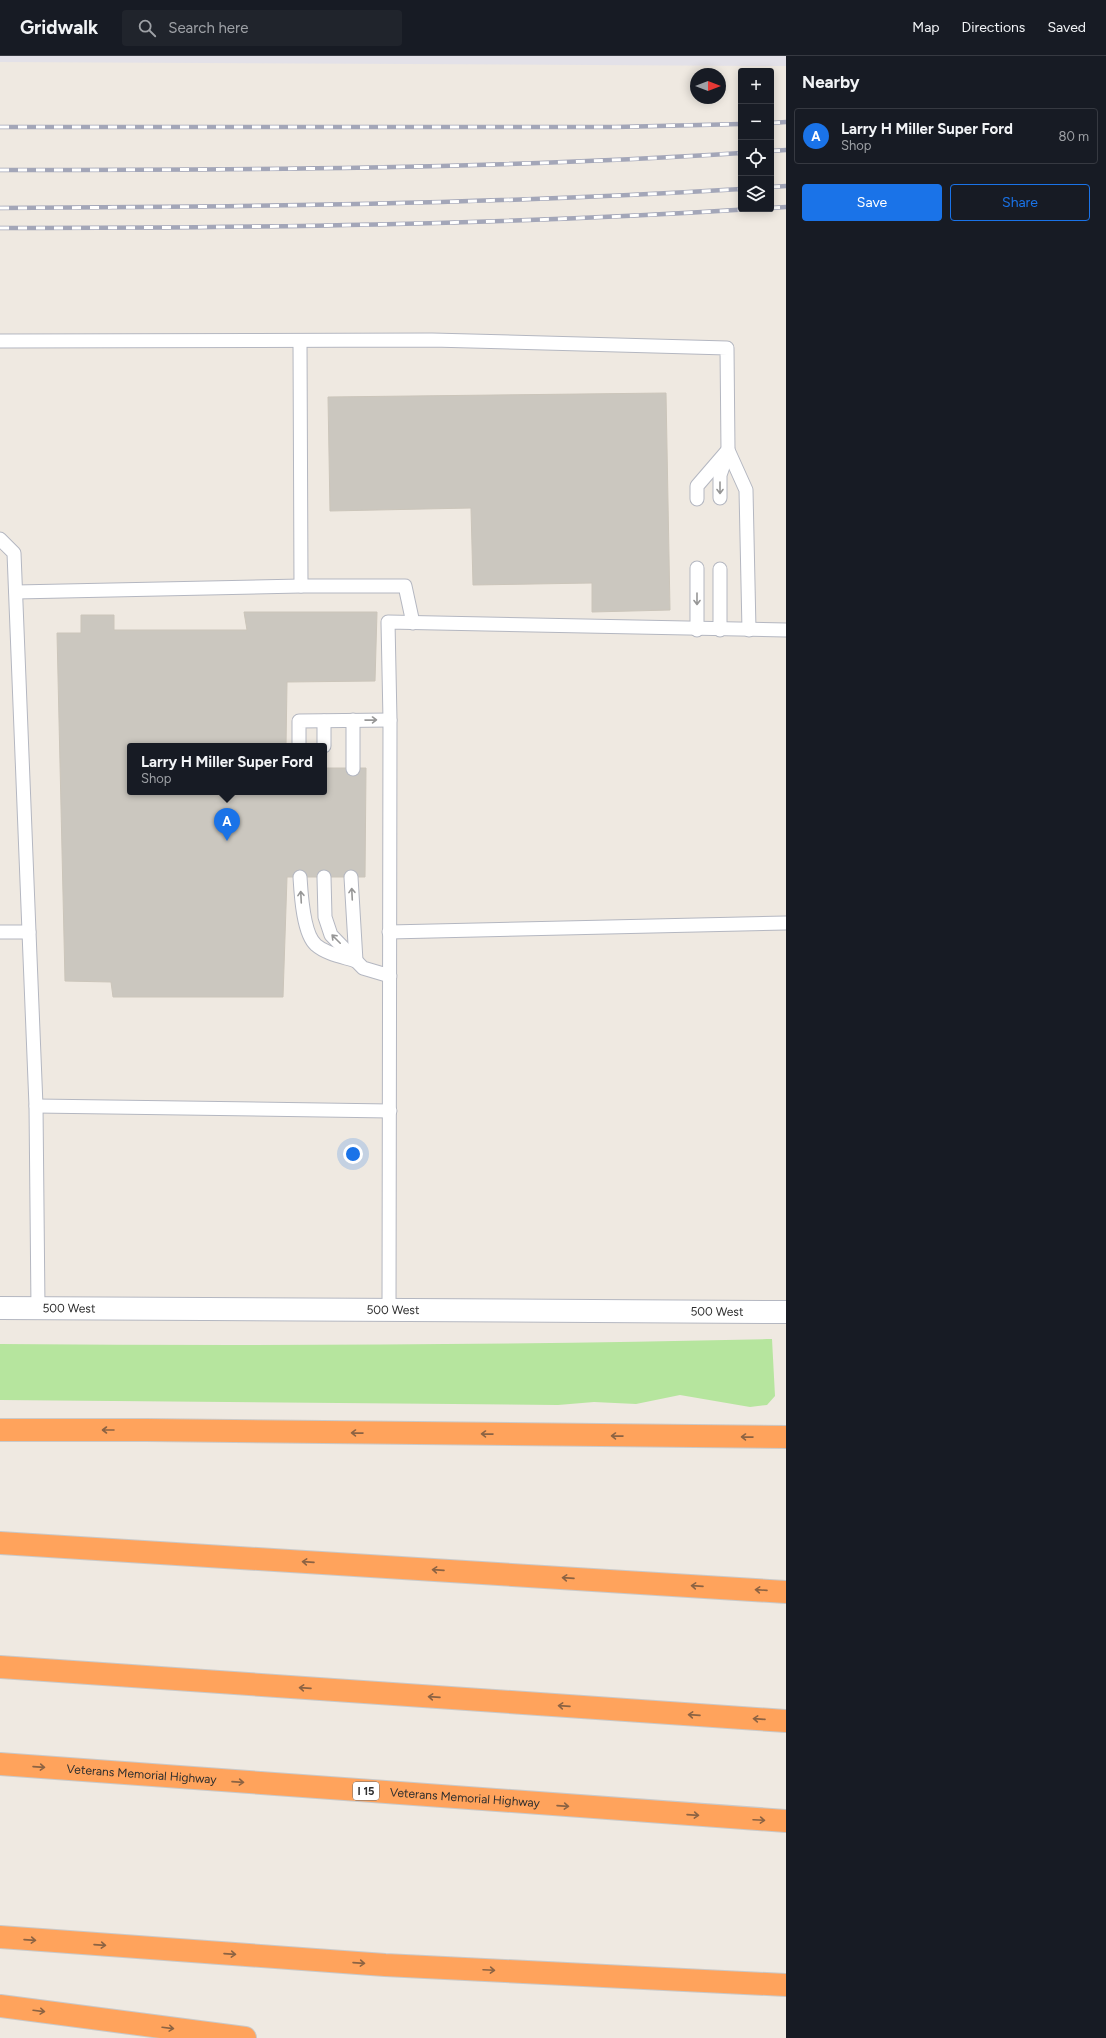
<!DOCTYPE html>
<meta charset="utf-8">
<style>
body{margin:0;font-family:Figtree,sans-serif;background:#20242c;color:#f1f3f6}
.controls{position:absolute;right:12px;top:12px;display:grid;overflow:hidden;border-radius:4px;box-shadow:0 2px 10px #0003}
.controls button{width:36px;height:36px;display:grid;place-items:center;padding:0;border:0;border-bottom:1px solid #363941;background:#171b24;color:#f1f3f6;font:20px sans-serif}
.compass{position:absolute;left:690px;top:12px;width:36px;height:36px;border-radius:50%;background:#171b24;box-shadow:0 2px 10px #0003;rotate:90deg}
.you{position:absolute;left:353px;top:1098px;width:14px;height:14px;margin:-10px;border:3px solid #fff;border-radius:50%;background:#1a73e8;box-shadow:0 0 0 6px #1a73e833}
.badge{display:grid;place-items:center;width:26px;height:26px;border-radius:50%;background:#1a73e8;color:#fff;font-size:13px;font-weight:700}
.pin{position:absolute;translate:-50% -33px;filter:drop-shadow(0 1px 2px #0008)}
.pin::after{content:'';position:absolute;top:21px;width:14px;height:12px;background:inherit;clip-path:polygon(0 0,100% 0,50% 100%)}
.popup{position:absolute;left:127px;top:687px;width:200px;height:52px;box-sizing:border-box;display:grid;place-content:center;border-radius:4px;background:#171b24;filter:drop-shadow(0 1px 3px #0005);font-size:13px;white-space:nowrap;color:#9ea1a6}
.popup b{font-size:15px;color:#f1f3f6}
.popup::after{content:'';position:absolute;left:50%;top:100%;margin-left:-8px;border:8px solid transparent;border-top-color:#171b24}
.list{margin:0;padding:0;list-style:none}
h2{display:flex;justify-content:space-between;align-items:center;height:52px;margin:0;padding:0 16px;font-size:17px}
h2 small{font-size:13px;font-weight:400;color:#9ea1a6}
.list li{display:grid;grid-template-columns:26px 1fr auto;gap:12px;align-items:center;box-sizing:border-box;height:56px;margin:0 8px 8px;padding:0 8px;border:1px solid #363941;border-radius:4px}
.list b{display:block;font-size:15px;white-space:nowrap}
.list p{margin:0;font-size:13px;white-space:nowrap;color:#9ea1a6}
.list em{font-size:13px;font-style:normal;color:#9ea1a6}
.actions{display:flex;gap:8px;padding:12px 16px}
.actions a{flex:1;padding:9px 0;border:1px solid #1a73e8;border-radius:4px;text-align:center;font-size:14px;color:#1a73e8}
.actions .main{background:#1a73e8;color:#fff}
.icon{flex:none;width:22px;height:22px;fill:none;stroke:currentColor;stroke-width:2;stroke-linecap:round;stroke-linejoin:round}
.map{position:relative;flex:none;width:786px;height:1982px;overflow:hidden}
header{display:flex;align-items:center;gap:24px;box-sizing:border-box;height:56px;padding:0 20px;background:#171b24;border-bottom:1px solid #363941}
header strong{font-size:19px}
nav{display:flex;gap:22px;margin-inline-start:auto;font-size:14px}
.search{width:280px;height:36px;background:#20242c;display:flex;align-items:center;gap:10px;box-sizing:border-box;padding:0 14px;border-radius:4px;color:#9ea1a6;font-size:15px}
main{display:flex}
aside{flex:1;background:#171b24}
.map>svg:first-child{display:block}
.industrial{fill:#e3e1e8}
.green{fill:#b6e59e}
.building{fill:#cbc7bf;stroke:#cbc5ba}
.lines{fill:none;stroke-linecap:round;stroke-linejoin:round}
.lane-casing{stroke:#b4b7c1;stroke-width:15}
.street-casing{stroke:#b4b7c1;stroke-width:24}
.highway-casing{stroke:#c9c9c9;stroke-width:24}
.lane{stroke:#fff;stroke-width:13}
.street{stroke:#fff;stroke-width:22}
.highway{stroke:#ffa35c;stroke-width:22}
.rail-casing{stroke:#a3a6b8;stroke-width:4.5}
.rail{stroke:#fff;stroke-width:3;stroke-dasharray:9;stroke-linecap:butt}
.oneway{stroke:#969696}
.oneway2{stroke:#8c6343}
.labels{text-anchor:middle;stroke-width:4;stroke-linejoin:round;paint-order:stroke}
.shield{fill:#fff;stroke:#6d6d6d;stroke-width:1}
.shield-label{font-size:11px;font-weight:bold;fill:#2e2e2e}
.street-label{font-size:12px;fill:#2e2e2e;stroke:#fff}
</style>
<header>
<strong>Gridwalk</strong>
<div class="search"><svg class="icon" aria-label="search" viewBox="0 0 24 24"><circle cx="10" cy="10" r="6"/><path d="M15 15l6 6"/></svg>Search here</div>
<nav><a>Map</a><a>Directions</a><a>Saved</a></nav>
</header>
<main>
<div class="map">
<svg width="786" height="1982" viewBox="0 0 786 1982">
<rect width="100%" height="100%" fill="#efe9e1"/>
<path class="industrial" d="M0,0H786V10L0,6Z"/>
<path class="green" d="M772,1283L775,1340L767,1349L750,1351L680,1339L636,1348L594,1346L558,1349L0,1344V1288C257,1290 514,1289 772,1283Z"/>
<g class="building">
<path d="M666,337L670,554L592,556V527L473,529L471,452L330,455L328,341Z"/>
<path d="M244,556H377L375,625L287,626L286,690H130V736H324V712H366L365,821H287L283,941H113L111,926L65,925L57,577H81V559H114V574H247Z"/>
</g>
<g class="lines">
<g class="lane-casing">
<g id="lane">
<path d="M0,285L432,284L727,292L728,394L746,434L749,574"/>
<path d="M300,285L301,530"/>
<path d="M720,442V419L726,402"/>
<path d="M697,443V430L728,394"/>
<path d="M0,483L14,497L29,876"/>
<path d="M697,512V574"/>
<path d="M720,513V574"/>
<path d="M16,536L301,530H405L413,567"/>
<path d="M353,664V713"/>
<path d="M299,690V665L390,664"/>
<path d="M324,690V665"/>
<path d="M300,821C301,837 303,878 316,889C326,898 344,901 356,905L351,821"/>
<path d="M324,821L325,861L331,879L363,912L390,920"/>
<path d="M0,876H29L36,1050L38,1252"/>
<path d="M389,876L786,867"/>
<path d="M36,1050L390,1055"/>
<path d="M389,1255L390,664L388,566L786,574"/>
</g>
</g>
<g class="street-casing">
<g id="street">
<path id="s1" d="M0,1252L786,1256"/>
</g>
</g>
<g class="highway-casing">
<g id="highway">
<path d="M0,1374H147L786,1381"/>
<path d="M0,1487L786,1536"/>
<path d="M0,1611L786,1665"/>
<path id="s2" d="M0,1708L786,1765"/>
<path d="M0,1881L385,1909L786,1929"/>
<path d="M0,1950L245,1982"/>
</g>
</g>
<use href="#lane" class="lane"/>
<use href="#street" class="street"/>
<use href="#highway" class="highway"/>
<g class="rail-casing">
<g id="rail">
<path d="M771,67L786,66"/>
<path d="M0,71H616L741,68"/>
<path d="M771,95L786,94"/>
<path d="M0,114C247,114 494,113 741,97"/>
<path d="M771,131L786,130"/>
<path d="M0,152C247,151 494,148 741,133"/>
<path d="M771,152L786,151"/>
<path d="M0,172C251,172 501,169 752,153"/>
</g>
</g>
<use href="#rail" class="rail"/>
</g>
<defs><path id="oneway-shaft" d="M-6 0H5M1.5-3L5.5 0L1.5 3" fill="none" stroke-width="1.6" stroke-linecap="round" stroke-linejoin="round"/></defs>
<g class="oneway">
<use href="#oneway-shaft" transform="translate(720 432) rotate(90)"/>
<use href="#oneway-shaft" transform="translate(697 543) rotate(90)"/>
<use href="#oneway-shaft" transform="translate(371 664) rotate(-1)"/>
<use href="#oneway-shaft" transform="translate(352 838) rotate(-93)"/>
<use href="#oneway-shaft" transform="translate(301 841) rotate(-93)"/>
<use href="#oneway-shaft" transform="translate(336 883) rotate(-135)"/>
</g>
<g class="oneway2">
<use href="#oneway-shaft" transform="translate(108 1374) rotate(180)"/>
<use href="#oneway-shaft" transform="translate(357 1377) rotate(-179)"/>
<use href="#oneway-shaft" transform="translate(487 1378) rotate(-179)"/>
<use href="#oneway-shaft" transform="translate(617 1380) rotate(-179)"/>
<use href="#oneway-shaft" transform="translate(747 1381) rotate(-179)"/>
<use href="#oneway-shaft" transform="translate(308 1506) rotate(-176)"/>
<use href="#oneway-shaft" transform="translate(438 1514) rotate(-176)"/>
<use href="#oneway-shaft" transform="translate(568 1522) rotate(-176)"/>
<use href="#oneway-shaft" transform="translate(697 1530) rotate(-176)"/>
<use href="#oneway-shaft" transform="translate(761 1534) rotate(-176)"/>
<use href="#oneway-shaft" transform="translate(305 1632) rotate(-176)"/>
<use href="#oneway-shaft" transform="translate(434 1641) rotate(-176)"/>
<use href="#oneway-shaft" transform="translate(564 1650) rotate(-176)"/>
<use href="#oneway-shaft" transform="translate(694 1659) rotate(-176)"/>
<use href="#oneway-shaft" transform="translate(759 1663) rotate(-176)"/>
<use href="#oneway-shaft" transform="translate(39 1711) rotate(4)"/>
<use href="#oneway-shaft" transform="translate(238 1726) rotate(4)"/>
<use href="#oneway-shaft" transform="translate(563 1750) rotate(4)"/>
<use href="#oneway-shaft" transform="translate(693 1759) rotate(4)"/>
<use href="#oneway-shaft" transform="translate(759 1764) rotate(3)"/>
<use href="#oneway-shaft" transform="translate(30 1884) rotate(4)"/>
<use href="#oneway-shaft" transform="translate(100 1889) rotate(4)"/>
<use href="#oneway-shaft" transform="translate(230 1898) rotate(4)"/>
<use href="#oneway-shaft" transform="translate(359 1907) rotate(4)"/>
<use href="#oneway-shaft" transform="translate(489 1914) rotate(3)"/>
<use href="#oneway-shaft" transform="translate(39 1955) rotate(7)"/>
<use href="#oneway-shaft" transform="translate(168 1972) rotate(7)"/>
</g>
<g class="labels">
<rect class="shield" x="353" y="1726" width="26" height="18" rx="3"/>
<g class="shield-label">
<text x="366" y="1739">I 15</text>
</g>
<g class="street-label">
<text dy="4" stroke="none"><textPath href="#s1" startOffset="69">500 West</textPath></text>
<text dy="4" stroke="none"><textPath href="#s1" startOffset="393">500 West</textPath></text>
<text dy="4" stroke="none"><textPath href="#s1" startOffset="717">500 West</textPath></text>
<text dy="4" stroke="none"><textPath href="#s2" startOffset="142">Veterans Memorial Highway</textPath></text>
<text dy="4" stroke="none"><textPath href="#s2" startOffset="466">Veterans Memorial Highway</textPath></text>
</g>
</g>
</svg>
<div class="controls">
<button>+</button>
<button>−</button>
<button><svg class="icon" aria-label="locate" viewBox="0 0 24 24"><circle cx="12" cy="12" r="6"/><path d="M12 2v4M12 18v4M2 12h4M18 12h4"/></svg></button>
<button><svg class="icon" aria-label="layers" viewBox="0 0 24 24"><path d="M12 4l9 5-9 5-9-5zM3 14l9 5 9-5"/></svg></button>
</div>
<svg class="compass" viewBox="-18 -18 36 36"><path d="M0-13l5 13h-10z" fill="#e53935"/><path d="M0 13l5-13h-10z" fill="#9ea1a6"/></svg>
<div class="you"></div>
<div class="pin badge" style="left:227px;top:785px">A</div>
<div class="popup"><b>Larry H Miller Super Ford</b>Shop</div>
</div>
<aside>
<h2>Nearby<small></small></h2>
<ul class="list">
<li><span class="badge">A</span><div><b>Larry H Miller Super Ford</b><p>Shop</p></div><em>80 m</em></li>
</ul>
<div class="actions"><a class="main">Save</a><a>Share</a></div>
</aside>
</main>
